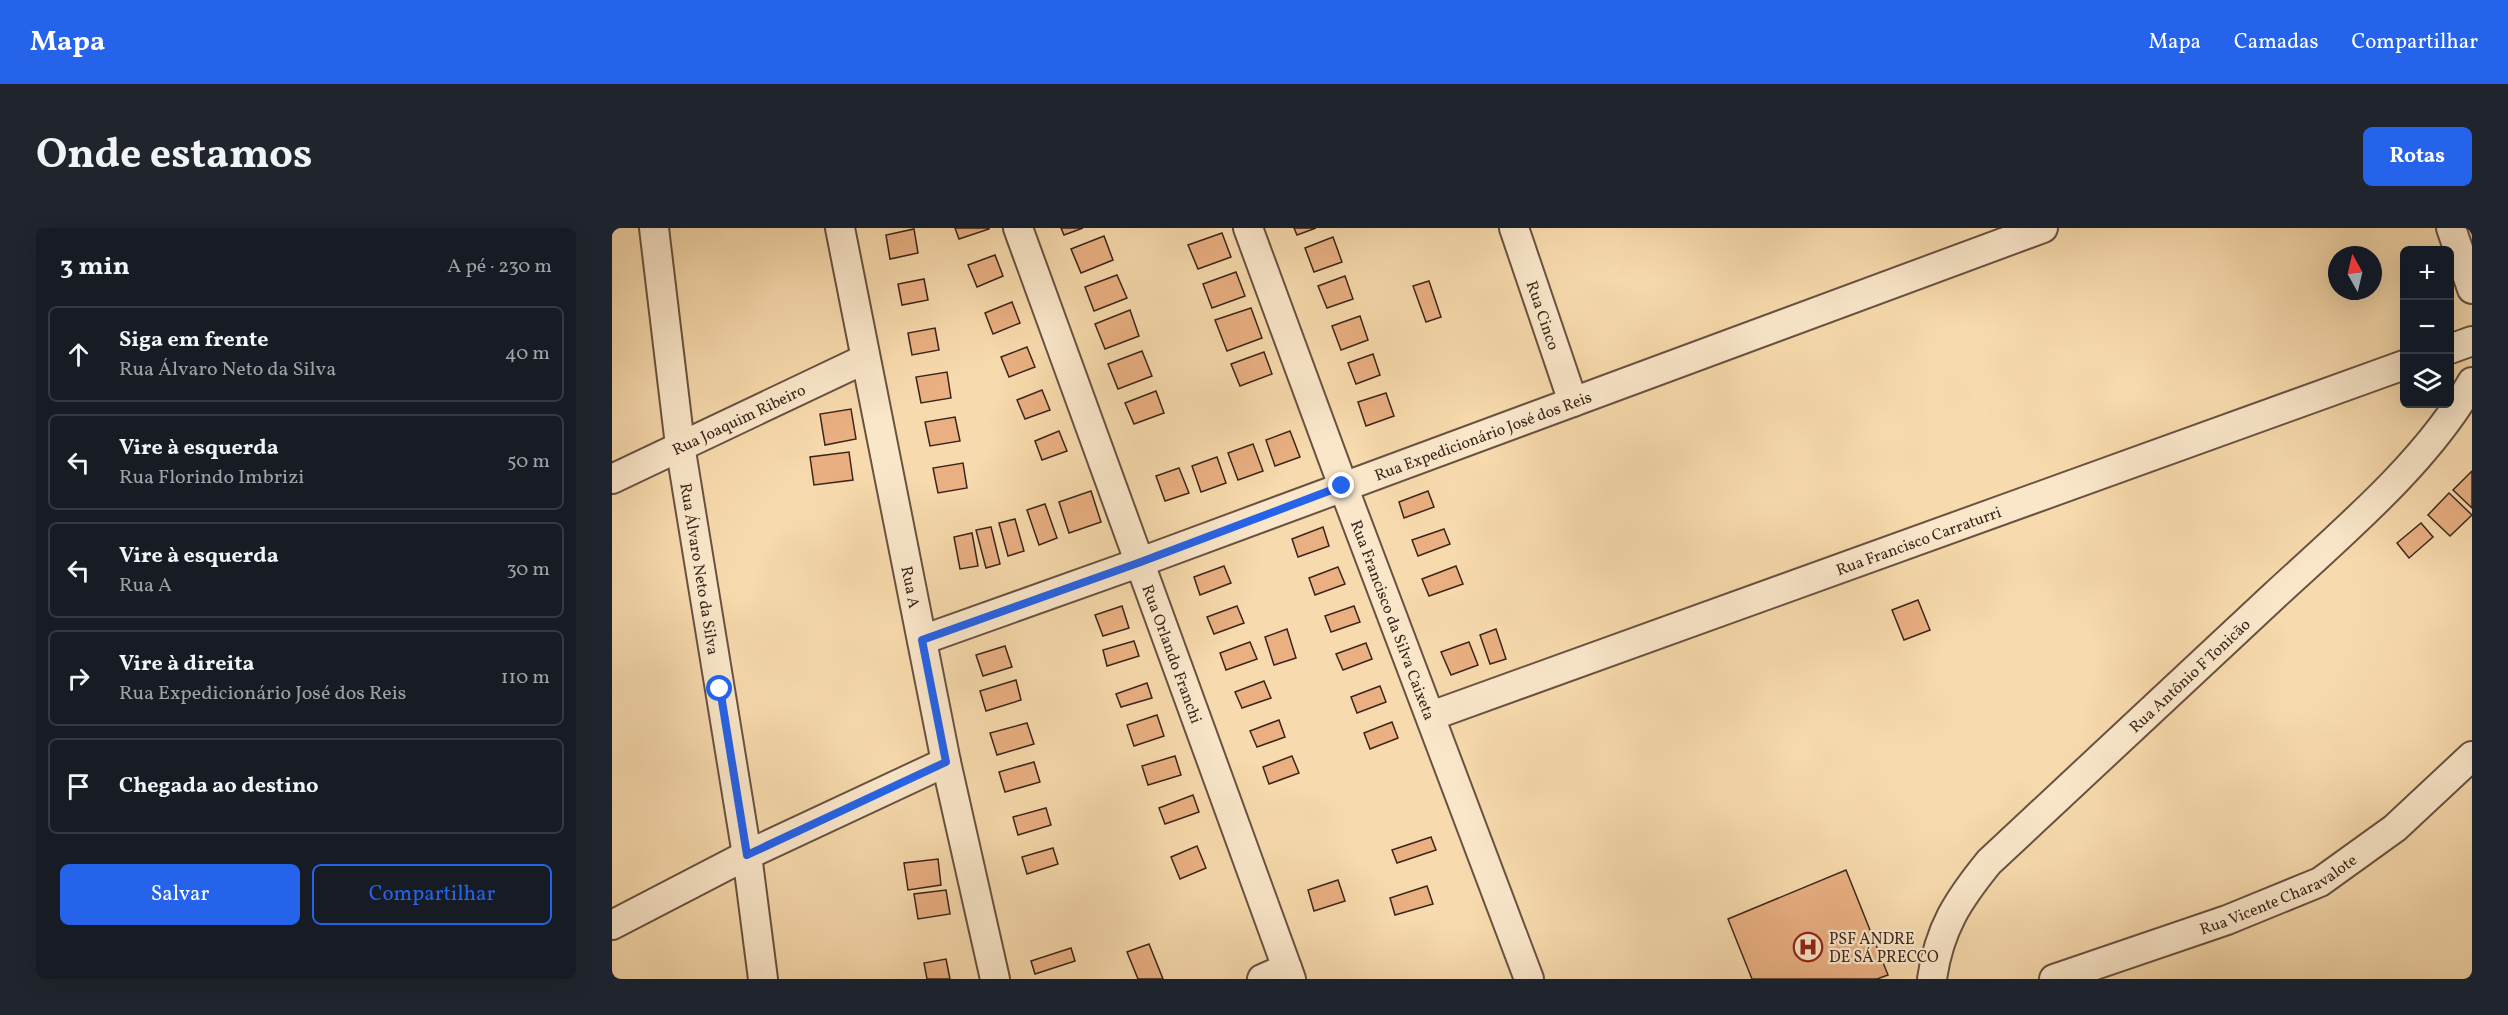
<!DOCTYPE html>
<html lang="pt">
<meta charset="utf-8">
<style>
body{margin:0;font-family:Vollkorn,serif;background:#20242c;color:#f1f3f6}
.controls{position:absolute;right:18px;top:18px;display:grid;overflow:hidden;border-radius:9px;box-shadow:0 6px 24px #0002}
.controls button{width:54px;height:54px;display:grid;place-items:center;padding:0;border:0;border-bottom:2px solid #363941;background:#171b24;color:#f1f3f6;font:30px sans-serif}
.compass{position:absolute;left:1716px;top:18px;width:54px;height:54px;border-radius:50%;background:#171b24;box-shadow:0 6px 24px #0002;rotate:352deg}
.stop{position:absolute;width:18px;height:18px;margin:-14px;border:4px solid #2563eb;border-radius:50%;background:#fff}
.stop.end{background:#2563eb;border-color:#fff;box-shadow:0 2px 6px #0008}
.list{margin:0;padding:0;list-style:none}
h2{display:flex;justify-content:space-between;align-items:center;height:78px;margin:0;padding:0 24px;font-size:26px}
h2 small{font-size:20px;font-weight:400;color:#9ea1a6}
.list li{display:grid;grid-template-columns:39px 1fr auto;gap:18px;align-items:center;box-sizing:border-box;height:96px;margin:0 12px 12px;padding:0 12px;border:2px solid #363941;border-radius:9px}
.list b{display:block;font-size:22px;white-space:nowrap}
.list p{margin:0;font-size:20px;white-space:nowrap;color:#9ea1a6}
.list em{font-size:20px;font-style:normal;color:#9ea1a6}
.actions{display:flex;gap:12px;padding:18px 24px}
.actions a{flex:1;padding:14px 0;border:2px solid #2563eb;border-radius:9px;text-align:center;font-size:21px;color:#2563eb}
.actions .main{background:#2563eb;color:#fff}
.icon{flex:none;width:33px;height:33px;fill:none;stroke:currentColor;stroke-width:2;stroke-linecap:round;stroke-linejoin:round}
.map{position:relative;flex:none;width:1860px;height:751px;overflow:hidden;border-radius:9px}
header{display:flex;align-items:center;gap:36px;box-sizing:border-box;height:84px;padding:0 30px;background:#2563eb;color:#fff}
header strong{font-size:28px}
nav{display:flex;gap:33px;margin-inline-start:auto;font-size:21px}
.intro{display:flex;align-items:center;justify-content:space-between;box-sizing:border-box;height:144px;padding:0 36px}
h1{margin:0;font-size:42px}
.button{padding:15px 27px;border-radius:9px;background:#2563eb;color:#fff;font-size:21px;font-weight:700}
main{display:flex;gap:36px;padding:0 36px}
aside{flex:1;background:#171b24;border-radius:9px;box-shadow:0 6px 24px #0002}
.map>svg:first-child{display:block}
.building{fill:#eab082;stroke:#3b251d;stroke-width:1.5}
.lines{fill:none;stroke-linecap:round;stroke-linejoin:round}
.minor-casing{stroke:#6a5241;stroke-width:32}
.minor{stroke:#fae7ca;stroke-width:28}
.route{stroke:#2563eb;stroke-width:8}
.labels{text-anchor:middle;stroke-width:4.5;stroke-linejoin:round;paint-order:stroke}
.street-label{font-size:16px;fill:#3b251d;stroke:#fae7ca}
.poi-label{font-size:16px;fill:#3b251d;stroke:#fae7ca;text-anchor:start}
</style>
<header>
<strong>Mapa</strong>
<nav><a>Mapa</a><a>Camadas</a><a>Compartilhar</a></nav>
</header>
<div class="intro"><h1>Onde estamos</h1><a class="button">Rotas</a></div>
<main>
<aside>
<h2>3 min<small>A pé · 230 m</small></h2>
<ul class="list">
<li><svg class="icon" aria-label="ahead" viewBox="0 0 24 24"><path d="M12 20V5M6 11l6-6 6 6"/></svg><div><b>Siga em frente</b><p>Rua Álvaro Neto da Silva</p></div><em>40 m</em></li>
<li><svg class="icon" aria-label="left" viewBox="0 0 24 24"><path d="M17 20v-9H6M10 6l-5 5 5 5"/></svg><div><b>Vire à esquerda</b><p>Rua Florindo Imbrizi</p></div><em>50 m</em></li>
<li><svg class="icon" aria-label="left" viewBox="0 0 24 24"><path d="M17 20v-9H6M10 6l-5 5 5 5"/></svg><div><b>Vire à esquerda</b><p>Rua A</p></div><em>30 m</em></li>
<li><svg class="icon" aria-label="right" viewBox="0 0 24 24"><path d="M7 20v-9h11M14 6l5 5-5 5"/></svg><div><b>Vire à direita</b><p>Rua Expedicionário José dos Reis</p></div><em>110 m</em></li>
<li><svg class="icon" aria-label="arrive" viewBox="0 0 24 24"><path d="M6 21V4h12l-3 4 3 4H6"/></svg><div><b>Chegada ao destino</b></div></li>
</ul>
<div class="actions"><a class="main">Salvar</a><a>Compartilhar</a></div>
</aside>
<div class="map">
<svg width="1860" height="751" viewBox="0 0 1860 751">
<rect width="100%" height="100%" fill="#f7daad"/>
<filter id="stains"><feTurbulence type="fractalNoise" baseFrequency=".00333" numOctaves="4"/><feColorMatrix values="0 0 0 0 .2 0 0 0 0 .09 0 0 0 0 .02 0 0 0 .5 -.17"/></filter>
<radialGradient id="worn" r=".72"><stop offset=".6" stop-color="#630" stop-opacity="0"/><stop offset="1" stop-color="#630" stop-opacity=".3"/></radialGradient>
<g class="building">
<path d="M343,0H377V1L347,11Z"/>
<path d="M449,0H471L452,7Z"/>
<path d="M682,0H704L685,7Z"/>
<path d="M302,1L306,25L278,31L274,7Z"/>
<path d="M610,5L619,29L586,41L576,17Z"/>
<path d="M492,8L501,32L469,45L459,21Z"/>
<path d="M721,9L730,34L702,44L693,20Z"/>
<path d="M383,27L391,48L365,59L356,37Z"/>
<path d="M624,44L633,68L600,80L591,56Z"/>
<path d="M505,47L515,70L482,83L473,59Z"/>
<path d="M733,48L741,71L715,80L706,58Z"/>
<path d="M312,51L316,72L290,77L286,56Z"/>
<path d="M817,53L829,89L814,94L801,58Z"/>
<path d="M400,74L408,95L381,106L373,85Z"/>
<path d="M639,80L650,110L615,123L603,92Z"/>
<path d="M518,82L527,108L493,121L483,96Z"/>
<path d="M748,88L756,112L729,122L720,98Z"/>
<path d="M323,100L327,122L300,127L296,105Z"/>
<path d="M415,119L423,139L397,149L389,129Z"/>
<path d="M530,123L540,148L506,161L496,136Z"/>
<path d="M652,124L660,146L628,158L619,136Z"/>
<path d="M761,126L768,147L744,156L736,135Z"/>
<path d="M335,144L339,170L309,175L304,149Z"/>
<path d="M430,162L438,182L413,191L405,172Z"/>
<path d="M544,163L552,185L522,196L513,175Z"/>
<path d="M774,165L782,188L754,198L746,174Z"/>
<path d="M239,181L244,211L213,217L208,186Z"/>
<path d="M343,189L348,213L318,218L313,194Z"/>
<path d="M447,203L455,223L430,232L423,213Z"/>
<path d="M678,203L688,229L663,238L654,212Z"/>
<path d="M641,216L651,243L626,252L616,225Z"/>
<path d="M237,224L241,252L202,257L198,229Z"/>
<path d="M605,229L614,255L589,264L580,238Z"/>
<path d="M351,235L355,260L326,265L321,240Z"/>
<path d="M567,240L577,265L553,273L544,248Z"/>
<path d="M1860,243V280L1841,262Z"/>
<path d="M479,263L489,294L457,305L447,274Z"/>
<path d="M816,263L822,279L792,290L787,274Z"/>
<path d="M1837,265L1860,287L1838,308L1816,287Z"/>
<path d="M433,276L445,310L427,317L415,282Z"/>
<path d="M403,291L412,323L396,328L387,295Z"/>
<path d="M1809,295L1821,309L1797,330L1785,315Z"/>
<path d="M379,299L388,336L374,340L364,302Z"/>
<path d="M711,299L717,318L686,329L680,311Z"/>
<path d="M832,301L838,316L806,328L800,312Z"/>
<path d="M360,305L366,338L348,341L342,309Z"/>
<path d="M612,338L619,355L588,367L582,349Z"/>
<path d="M844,338L851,356L817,368L810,351Z"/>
<path d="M726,339L733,356L703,367L697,350Z"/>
<path d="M1306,372L1318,402L1292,412L1280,382Z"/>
<path d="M510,378L517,400L491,408L483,387Z"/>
<path d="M625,378L632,395L602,406L595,389Z"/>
<path d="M742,378L748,394L719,404L713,388Z"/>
<path d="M675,401L684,430L662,437L653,409Z"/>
<path d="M884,401L894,431L878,436L868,407Z"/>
<path d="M522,413L527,428L495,438L491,422Z"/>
<path d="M638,414L645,431L614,442L608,425Z"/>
<path d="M857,414L866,437L839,447L829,424Z"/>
<path d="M754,415L760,431L731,442L724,426Z"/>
<path d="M393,418L400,439L371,448L364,427Z"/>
<path d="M404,452L409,472L374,483L368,463Z"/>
<path d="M652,453L659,470L630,480L623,464Z"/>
<path d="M535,455L540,470L509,479L504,466Z"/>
<path d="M768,458L774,474L745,485L739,469Z"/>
<path d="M545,487L552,508L522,518L515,497Z"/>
<path d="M667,492L673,509L645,519L638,503Z"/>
<path d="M780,494L786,510L758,521L752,505Z"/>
<path d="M415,495L422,516L385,527L378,505Z"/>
<path d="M563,528L569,547L536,557L530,538Z"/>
<path d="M680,528L687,545L657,556L651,539Z"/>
<path d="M422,534L428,554L393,564L387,544Z"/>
<path d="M581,567L587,584L553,596L547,580Z"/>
<path d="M434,580L439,597L406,607L401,589Z"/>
<path d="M819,609L824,622L785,635L780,622Z"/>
<path d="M585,618L594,640L568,651L559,629Z"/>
<path d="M441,620L446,636L415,646L410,629Z"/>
<path d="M326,631L329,657L296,662L292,635Z"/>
<path d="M1234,642L1276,747L1265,751H1140L1116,691Z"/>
<path d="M726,652L733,673L702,683L696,662Z"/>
<path d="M815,658L821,676L783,687L778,670Z"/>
<path d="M334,662L338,686L306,691L302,666Z"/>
<path d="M537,716L551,751H526L515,724Z"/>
<path d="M459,720L463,733L423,746L419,733Z"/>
<path d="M334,731L338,751H315L312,735Z"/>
</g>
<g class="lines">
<g class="minor-casing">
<g id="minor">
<path id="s1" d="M42,0L68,217L135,627L151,751"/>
<path id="s2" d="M228,0L334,534L383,751"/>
<path id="s3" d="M406,0L679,751"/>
<path id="s4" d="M636,0L731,258L917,751"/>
<path id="s5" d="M902,0L961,174"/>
<path d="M1839,0L1860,61"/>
<path d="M1838,121L1860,113"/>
<path id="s6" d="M0,251L253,131"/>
<path id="s7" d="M310,412L526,335L1431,0"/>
<path id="s8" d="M819,488L1792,137"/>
<path d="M0,697L135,627L334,534"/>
<path d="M650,751L675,740"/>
<path id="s9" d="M1320,751C1327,701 1346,672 1377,634C1472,545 1568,456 1663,367C1730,305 1816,233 1860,154"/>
<path id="s10" d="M1442,751L1615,692L1708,654L1783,600L1860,528"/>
</g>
</g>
<use href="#minor" class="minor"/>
</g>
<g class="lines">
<path class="route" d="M108,461L135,627L334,534L310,412L526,335L730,258"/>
</g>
<defs>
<g id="hospital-ring" transform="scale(1.5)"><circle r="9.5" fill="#fae7ca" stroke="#8f2418" stroke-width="1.5"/><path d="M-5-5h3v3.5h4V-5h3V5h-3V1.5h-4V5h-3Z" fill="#8f2418"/></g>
</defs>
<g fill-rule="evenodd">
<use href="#hospital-ring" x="1196" y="719"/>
</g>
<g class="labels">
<g class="street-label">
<text dy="6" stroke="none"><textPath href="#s5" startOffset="92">Rua Cinco</textPath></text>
<text dy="6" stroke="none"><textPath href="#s6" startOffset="140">Rua Joaquim Ribeiro</textPath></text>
<text dy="6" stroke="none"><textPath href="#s7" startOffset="597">Rua Expedicionário José dos Reis</textPath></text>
<text dy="6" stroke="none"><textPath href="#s8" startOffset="518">Rua Francisco Carraturri</textPath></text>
<text dy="6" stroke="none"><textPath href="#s1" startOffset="344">Rua Álvaro Neto da Silva</textPath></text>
<text dy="6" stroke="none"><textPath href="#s2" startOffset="366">Rua A</textPath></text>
<text dy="6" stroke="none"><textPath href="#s4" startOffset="418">Rua Francisco da Silva Caixeta</textPath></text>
<text dy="6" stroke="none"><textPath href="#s3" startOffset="453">Rua Orlando Franchi</textPath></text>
<text dy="6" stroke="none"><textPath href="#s9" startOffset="406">Rua Antônio F Tonicão</textPath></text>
<text dy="6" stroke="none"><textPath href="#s10" startOffset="240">Rua Vicente Charavalote</textPath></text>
</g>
<g class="poi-label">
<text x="1217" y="716">PSF ANDRE<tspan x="1217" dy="18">DE SÁ PRECCO</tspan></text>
</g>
</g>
<rect width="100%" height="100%" filter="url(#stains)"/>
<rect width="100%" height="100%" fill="url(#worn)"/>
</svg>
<div class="controls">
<button>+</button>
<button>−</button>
<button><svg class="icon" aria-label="layers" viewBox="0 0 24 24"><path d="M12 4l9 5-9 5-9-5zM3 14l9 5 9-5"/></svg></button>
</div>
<svg class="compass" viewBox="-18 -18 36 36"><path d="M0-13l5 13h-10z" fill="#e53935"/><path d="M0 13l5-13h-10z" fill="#9ea1a6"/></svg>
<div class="stop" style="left:108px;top:461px"></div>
<div class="stop end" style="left:730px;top:258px"></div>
</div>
</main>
